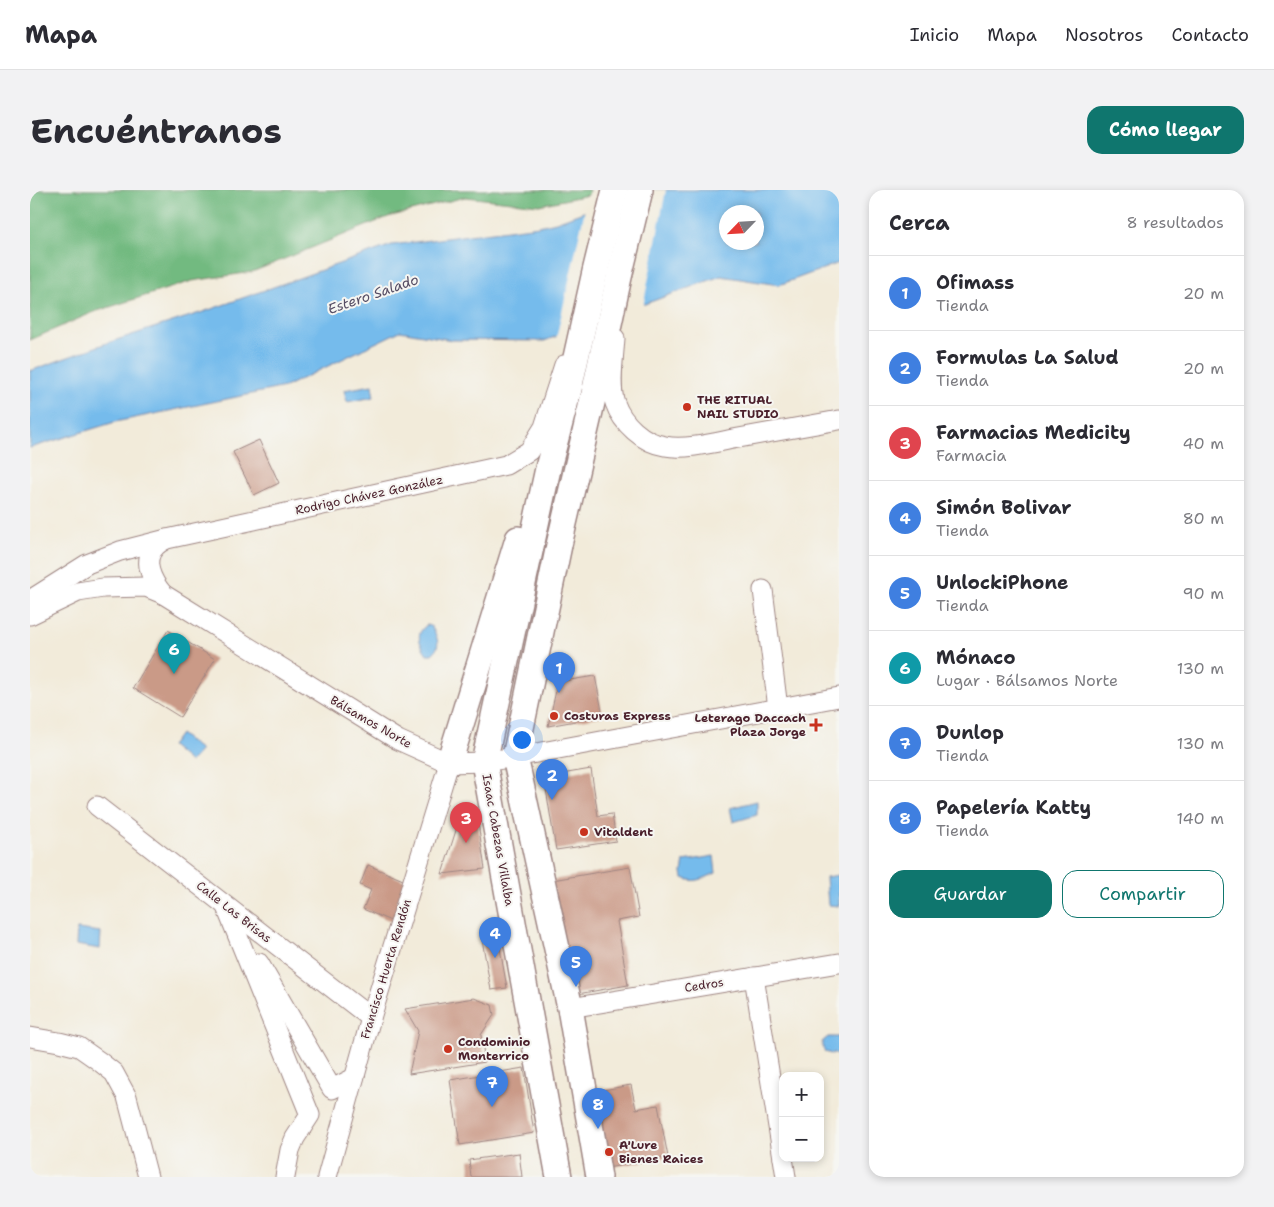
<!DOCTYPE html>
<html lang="es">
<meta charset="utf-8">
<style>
body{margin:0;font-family:"Shantell Sans",sans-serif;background:#f2f2f3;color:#2b2b33}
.controls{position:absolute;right:15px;bottom:15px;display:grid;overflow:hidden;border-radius:10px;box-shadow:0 2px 8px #0003}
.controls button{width:45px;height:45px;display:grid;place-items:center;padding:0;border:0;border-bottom:1px solid #e1e1e2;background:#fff;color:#2b2b33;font:25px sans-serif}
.compass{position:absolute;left:689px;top:15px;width:45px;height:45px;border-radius:50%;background:#fff;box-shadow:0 2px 8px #0003;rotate:245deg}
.you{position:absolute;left:491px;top:549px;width:18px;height:18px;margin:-12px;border:4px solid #fff;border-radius:50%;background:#1a73e8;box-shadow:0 0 0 8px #1a73e833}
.badge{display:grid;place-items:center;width:32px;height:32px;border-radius:50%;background:#0f766e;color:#fff;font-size:16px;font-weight:700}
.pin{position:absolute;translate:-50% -41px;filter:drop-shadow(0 1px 2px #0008)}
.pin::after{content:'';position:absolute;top:26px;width:18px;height:15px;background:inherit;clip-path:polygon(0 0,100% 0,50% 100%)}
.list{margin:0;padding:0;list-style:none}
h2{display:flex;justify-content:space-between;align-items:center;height:65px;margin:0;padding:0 20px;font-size:21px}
h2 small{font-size:16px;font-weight:400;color:#7c7c81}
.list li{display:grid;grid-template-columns:32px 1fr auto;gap:15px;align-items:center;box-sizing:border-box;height:75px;padding:0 20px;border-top:1px solid #e1e1e2}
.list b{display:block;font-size:19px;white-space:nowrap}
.list p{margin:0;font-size:16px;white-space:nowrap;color:#7c7c81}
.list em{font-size:16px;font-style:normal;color:#7c7c81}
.actions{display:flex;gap:10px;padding:15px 20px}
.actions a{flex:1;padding:11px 0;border:1px solid #0f766e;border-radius:15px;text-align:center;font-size:18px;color:#0f766e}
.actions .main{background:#0f766e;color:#fff}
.map{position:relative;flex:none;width:809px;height:987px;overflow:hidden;border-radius:15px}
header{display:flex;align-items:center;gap:30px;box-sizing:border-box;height:70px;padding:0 25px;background:#fff;border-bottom:1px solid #e1e1e2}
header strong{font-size:24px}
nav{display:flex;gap:28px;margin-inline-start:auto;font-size:18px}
.intro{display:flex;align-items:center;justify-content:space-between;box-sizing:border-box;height:120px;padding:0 30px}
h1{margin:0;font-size:35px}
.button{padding:12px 22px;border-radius:15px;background:#0f766e;color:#fff;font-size:18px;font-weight:700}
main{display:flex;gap:30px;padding:0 30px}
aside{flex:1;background:#fff;border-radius:15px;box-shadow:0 2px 8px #0003}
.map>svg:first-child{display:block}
.forest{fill:#72ba80;stroke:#5e6c56}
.water{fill:#75bbec;stroke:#606d8c;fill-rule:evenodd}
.pier{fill:#f2ebda}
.building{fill:#ca9a87}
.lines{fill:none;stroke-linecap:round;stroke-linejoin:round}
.minor-casing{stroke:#9e8582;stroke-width:21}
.major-casing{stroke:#9e8582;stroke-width:28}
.minor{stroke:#fff;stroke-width:19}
.major{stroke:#fff;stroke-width:25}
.poi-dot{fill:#c8321e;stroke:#f6f6f2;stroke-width:2}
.labels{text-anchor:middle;stroke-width:4;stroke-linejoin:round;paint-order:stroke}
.poi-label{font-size:12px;font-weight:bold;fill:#4a1f2b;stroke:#f6f6f2;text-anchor:start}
.street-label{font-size:12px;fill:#4a1f2b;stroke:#f6f6f2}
.water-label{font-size:14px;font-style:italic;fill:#574e65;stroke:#f6f6f2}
</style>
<header>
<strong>Mapa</strong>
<nav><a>Inicio</a><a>Mapa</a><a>Nosotros</a><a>Contacto</a></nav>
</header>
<div class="intro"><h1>Encuéntranos</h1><a class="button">Cómo llegar</a></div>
<main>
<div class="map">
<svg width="809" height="987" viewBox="0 0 809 987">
<rect width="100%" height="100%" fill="#f6f6f2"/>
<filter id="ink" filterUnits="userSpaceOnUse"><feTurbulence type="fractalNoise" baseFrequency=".02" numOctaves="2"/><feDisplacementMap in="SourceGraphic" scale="10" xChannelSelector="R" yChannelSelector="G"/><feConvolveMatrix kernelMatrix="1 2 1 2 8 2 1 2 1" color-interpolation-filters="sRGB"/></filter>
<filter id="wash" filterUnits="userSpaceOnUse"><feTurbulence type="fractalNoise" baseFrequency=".0096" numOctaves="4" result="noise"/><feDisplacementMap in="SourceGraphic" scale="20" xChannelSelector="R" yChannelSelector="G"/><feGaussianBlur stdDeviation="1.12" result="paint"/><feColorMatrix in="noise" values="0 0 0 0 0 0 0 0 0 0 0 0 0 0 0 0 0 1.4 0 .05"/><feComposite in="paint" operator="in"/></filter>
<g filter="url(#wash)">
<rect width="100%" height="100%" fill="#f2ebda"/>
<path class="forest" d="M0,0H559L558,5L509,15L435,7L358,27L222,82L162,91L64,122L0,150Z"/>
<g class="water">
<path d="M614,0H809V73L749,95L691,86L514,151L422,150L370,141L255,197L85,232L0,258V181L74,154L173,122L362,55L509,36L526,32ZM696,22H726V52H696Z"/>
<path d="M342,195L344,207L317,212L314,200Z"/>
<path d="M397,435L401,436C407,446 412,456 402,464H397C390,454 384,444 397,435Z"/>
<path d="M150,544L171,560L160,572L141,556Z"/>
<path d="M727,611V625L703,632L700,618Z"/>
<path d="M684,666L686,683C674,688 666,694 653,688L652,682L654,671Z"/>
<path d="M809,685V716L798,715L796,687Z"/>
<path d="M47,739L71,742L70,759L46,755Z"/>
<path d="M798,847H809V863L801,864L795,862L792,855V852Z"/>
</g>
<path class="pier" d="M607,0H636L613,117L526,149L555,19Z"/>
<g id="blocks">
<g class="building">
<path d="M229,250L249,293L224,305L203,262Z"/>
<path d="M138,440L185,469L150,527L103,498Z"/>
<path d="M565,486L573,526L518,536L528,492Z"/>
<path d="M561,579L568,626L582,624L586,651L526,660L514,587Z"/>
<path d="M447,626L455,679L412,684L430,628Z"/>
<path d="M338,675L380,693L363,732L333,719L341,700L330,695Z"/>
<path d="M600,677L609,727L587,731L598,795L542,805L522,690Z"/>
<path d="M467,742L477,798L461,800L451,744Z"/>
<path d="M444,808L462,815L464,825L451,845L455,872L379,884L388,841L375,819Z"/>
<path d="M494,878L504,943L430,955L420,890Z"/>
<path d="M601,895L606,919L628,915L638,967L577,978L562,902Z"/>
<path d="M489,963L492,987H441L439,970Z"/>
</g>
</g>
</g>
<g filter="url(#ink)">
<use href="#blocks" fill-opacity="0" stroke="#9e8582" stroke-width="1"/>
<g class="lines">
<g class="minor-casing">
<g id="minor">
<path d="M585,148C584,166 579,196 585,213C592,233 613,253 635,256C654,260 683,253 703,249C738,243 774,236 809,230"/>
<path d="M733,400L748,518"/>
<path d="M133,404C122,391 111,370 126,356C129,353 133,351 136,349"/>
<path d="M0,410L57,374L90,361L137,349L476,275L499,261L514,237L534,175"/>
<path d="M0,425L48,402L73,398L116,397L133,404L368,550L419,573L454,572L485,567L809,507"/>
<path d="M67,616L341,828"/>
<path d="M196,717L280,925L265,948L260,960L255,987"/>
<path d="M229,773L302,899L324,888"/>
<path d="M724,787L753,968"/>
<path d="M540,818L809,773"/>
<path d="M0,847L29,852L49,857L69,871L84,883L97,907L118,987"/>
<path d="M753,968L756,987"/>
<path d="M297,987L341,828L419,573"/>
</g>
</g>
<g class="major-casing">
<g id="major">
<path d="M419,573L488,349"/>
<path d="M529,987L454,572L519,274L539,199L565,82L585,0"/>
<path d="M569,987L540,818L485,567L529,355L564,204L589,87L610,0"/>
</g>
</g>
<use href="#minor" class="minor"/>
<use href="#major" class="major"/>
</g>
</g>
<g class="poi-dot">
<circle cx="657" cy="217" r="5"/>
<circle cx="524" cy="526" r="5"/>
<path d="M783.5 527.5h5v5h5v5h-5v5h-5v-5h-5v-5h5z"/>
<circle cx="554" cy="642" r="5"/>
<circle cx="418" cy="859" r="5"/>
<circle cx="579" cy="962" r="5"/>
</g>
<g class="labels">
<g class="poi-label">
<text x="667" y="214">THE RITUAL<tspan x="667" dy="14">NAIL STUDIO</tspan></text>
<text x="534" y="530">Costuras Express</text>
<text x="776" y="532" text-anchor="end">Leterago Daccach<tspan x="776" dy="14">Plaza Jorge</tspan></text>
<text x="564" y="646">Vitaldent</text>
<text x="428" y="856">Condominio<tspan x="428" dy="14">Monterrico</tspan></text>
<text x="589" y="959">A'Lure<tspan x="589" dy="14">Bienes Raices</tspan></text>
</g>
<g class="street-label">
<text transform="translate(339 305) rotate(-12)" y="4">Rodrigo Chávez González</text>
<text transform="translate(341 532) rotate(30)" y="4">Bálsamos Norte</text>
<text transform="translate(468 650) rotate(80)" y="4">Isaac Cabezas Villalba</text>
<text transform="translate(204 722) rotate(38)" y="4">Calle Las Brisas</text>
<text transform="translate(356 779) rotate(-73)" y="4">Francisco Huerta Rendón</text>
<text transform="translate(674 795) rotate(-9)" y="4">Cedros</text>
</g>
<g class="water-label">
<text transform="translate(343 104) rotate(-19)" y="5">Estero Salado</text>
</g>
</g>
</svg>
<div class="controls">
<button>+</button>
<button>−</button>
</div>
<svg class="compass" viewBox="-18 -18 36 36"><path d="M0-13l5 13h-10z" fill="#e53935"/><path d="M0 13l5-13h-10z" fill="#7c7c81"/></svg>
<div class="you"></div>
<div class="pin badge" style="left:529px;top:503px;background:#3f7fe0">1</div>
<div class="pin badge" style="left:522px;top:610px;background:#3f7fe0">2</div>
<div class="pin badge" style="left:436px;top:653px;background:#e0444e">3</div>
<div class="pin badge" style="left:465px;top:768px;background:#3f7fe0">4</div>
<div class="pin badge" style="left:546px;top:797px;background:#3f7fe0">5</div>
<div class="pin badge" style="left:144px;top:484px;background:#0f9aa8">6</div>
<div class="pin badge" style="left:462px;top:917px;background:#3f7fe0">7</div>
<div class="pin badge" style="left:568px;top:939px;background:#3f7fe0">8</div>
</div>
<aside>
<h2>Cerca<small>8 resultados</small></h2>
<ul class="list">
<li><span class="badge" style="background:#3f7fe0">1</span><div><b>Ofimass</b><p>Tienda</p></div><em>20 m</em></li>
<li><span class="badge" style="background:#3f7fe0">2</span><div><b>Formulas La Salud</b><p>Tienda</p></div><em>20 m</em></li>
<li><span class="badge" style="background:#e0444e">3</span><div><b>Farmacias Medicity</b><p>Farmacia</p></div><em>40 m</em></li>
<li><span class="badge" style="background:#3f7fe0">4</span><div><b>Simón Bolivar</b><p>Tienda</p></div><em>80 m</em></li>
<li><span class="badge" style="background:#3f7fe0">5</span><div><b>UnlockiPhone</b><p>Tienda</p></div><em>90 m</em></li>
<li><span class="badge" style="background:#0f9aa8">6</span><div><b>Mónaco</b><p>Lugar · Bálsamos Norte</p></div><em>130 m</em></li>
<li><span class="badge" style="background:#3f7fe0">7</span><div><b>Dunlop</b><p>Tienda</p></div><em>130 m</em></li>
<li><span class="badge" style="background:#3f7fe0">8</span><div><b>Papelería Katty</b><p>Tienda</p></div><em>140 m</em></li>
</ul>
<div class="actions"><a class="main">Guardar</a><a>Compartir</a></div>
</aside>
</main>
